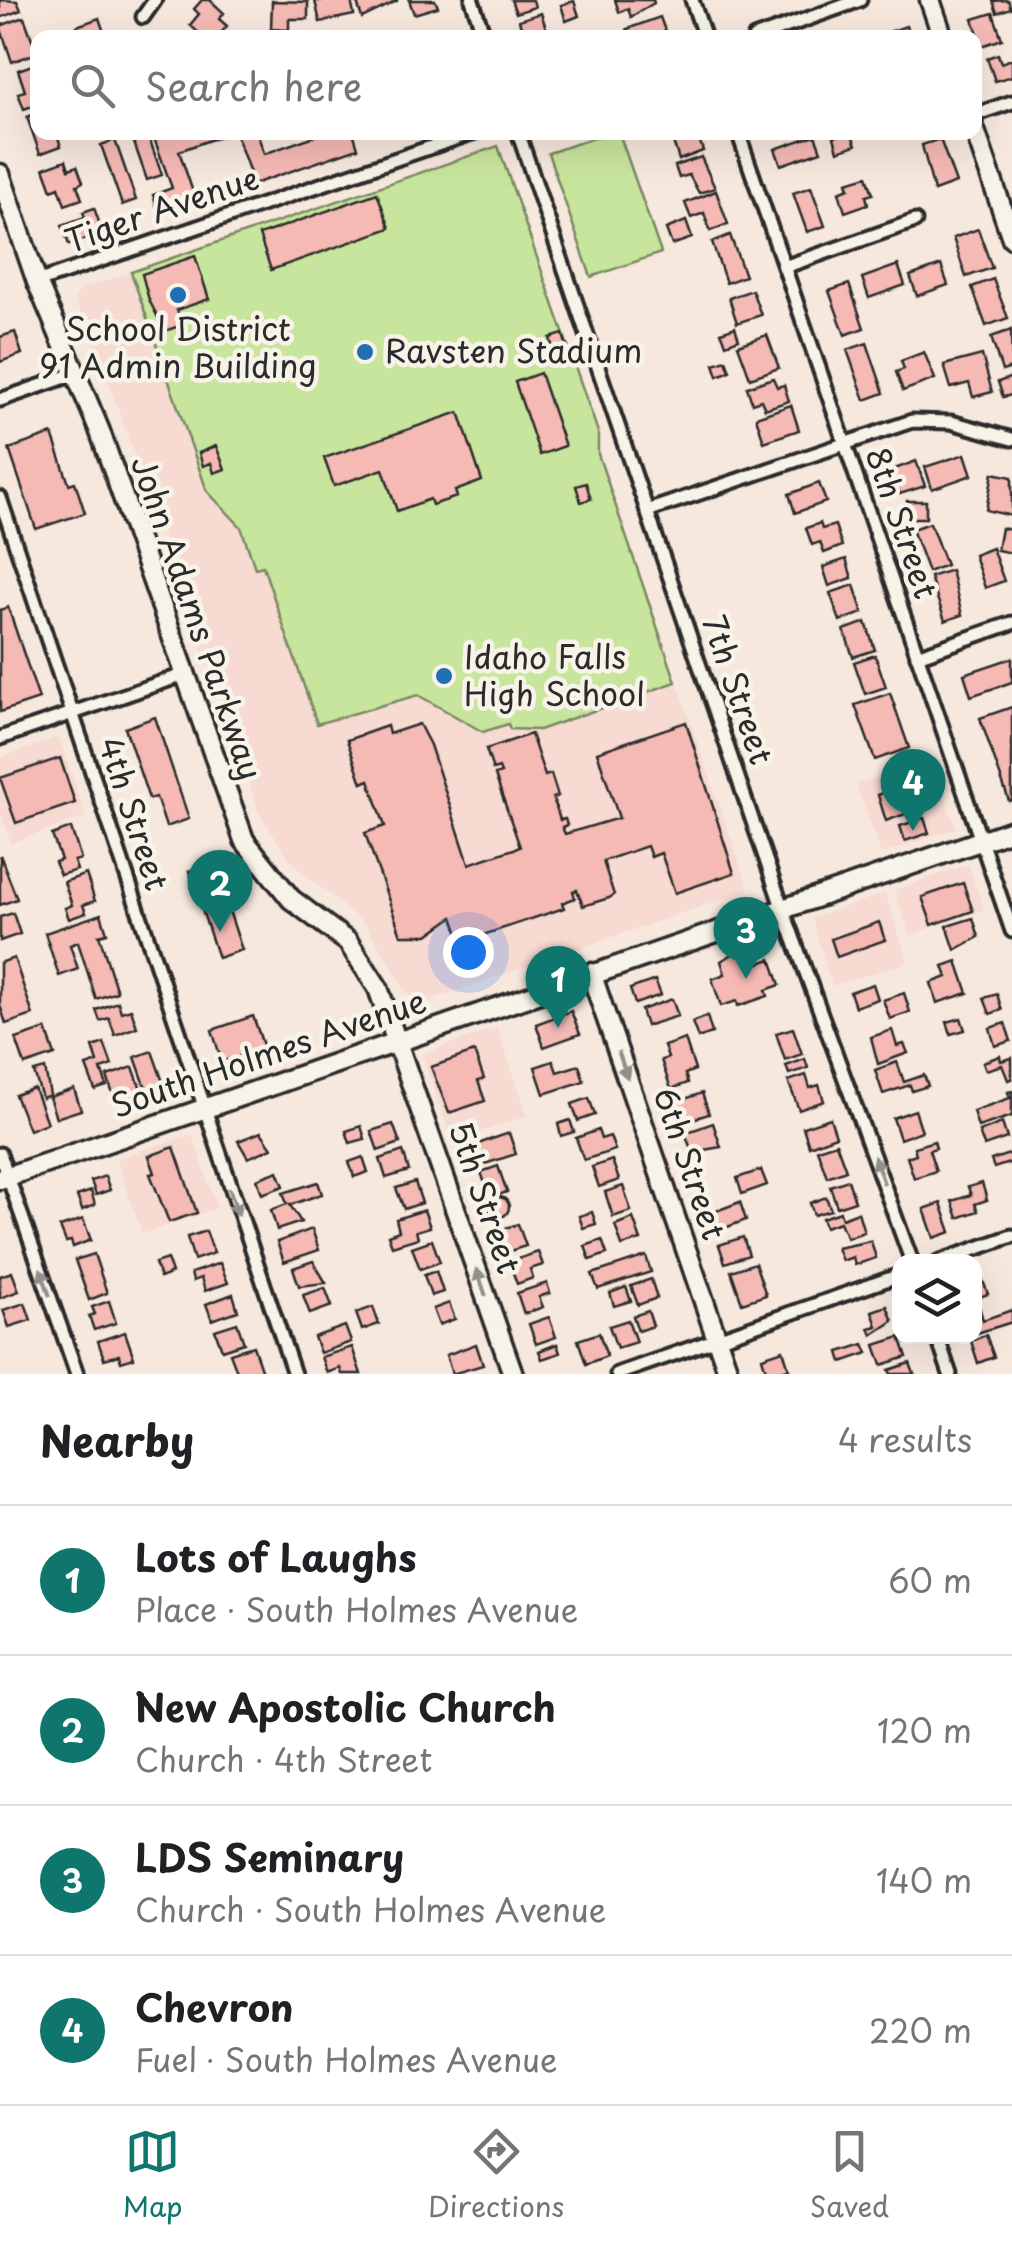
<!DOCTYPE html>
<meta charset="utf-8">
<style>
body{margin:0;font-family:"Playpen Sans",sans-serif;background:#f6f6f6;color:#202124}
.controls{position:absolute;right:30px;bottom:30px;display:grid;overflow:hidden;border-radius:20px;box-shadow:0 10px 40px #0002}
.controls button{width:90px;height:90px;display:grid;place-items:center;padding:0;border:0;border-bottom:2px solid #e0e0e0;background:#fff;color:#202124;font:50px sans-serif}
.you{position:absolute;left:468px;top:952px;width:35px;height:35px;margin:-25px;border:8px solid #fff;border-radius:50%;background:#1a73e8;box-shadow:0 0 0 15px #1a73e833}
.badge{display:grid;place-items:center;width:65px;height:65px;border-radius:50%;background:#0f766e;color:#fff;font-size:32px;font-weight:700}
.pin{position:absolute;translate:-50% -82px;filter:drop-shadow(0 2px 5px #0008)}
.pin::after{content:'';position:absolute;top:52px;width:35px;height:30px;background:inherit;clip-path:polygon(0 0,100% 0,50% 100%)}
.list{margin:0;padding:0;list-style:none}
h2{display:flex;justify-content:space-between;align-items:center;height:130px;margin:0;padding:0 40px;font-size:42px}
h2 small{font-size:32px;font-weight:400;color:#757577}
.list li{display:grid;grid-template-columns:65px 1fr auto;gap:30px;align-items:center;box-sizing:border-box;height:150px;padding:0 40px;border-top:2px solid #e0e0e0}
.list b{display:block;font-size:38px;white-space:nowrap}
.list p{margin:0;font-size:32px;white-space:nowrap;color:#757577}
.list em{font-size:32px;font-style:normal;color:#757577}
.icon{flex:none;width:55px;height:55px;fill:none;stroke:currentColor;stroke-width:2;stroke-linecap:round;stroke-linejoin:round}
.map{position:relative;flex:none;width:1012px;height:1374px;overflow:hidden}
.search{position:absolute;background:#fff;box-shadow:0 10px 40px #0002;left:30px;right:30px;top:30px;height:110px;display:flex;align-items:center;gap:25px;box-sizing:border-box;padding:0 35px;border-radius:20px;color:#757577;font-size:38px}
.sheet{height:730px;background:#fff}
nav{display:flex;justify-content:space-around;align-items:center;box-sizing:border-box;height:140px;border-top:2px solid #e0e0e0;background:#fff;font-size:28px;color:#757577}
nav a{display:grid;justify-items:center;gap:5px}
nav .on{color:#0f766e}
.map>svg:first-child{display:block}
.built{fill:#f7dad2}
.green{fill:#c8e59d;stroke:#7a8864;stroke-width:2.5}
.building{fill:#f6bab5;stroke:#2b2b2b;stroke-width:2.5}
.lines{fill:none;stroke-linecap:round;stroke-linejoin:round}
.street-casing{stroke:#2b2b2b;stroke-width:19}
.secondary-casing{stroke:#2b2b2b;stroke-width:25}
.street{stroke:#f7f3e8;stroke-width:11}
.secondary{stroke:#f7f3e8;stroke-width:18}
.oneway{fill:#918f8a}
.poi-dot{fill:#1f6fb2;stroke:#f7f3e8;stroke-width:4}
.labels{text-anchor:middle;stroke-width:9;stroke-linejoin:round;paint-order:stroke}
.street-label{font-size:32px;fill:#2b2b2b;stroke:#f7f3e8}
.poi-label{font-size:32px;fill:#2b2b2b;stroke:#f7f3e8;text-anchor:start}
</style>
<div class="map">
<svg width="1012" height="1374" viewBox="0 0 1012 1374">
<rect width="100%" height="100%" fill="#f7e8de"/>
<filter id="ink" filterUnits="userSpaceOnUse"><feTurbulence type="fractalNoise" baseFrequency=".01" numOctaves="2"/><feDisplacementMap in="SourceGraphic" scale="20" xChannelSelector="R" yChannelSelector="G"/><feConvolveMatrix kernelMatrix="1 2 1 2 8 2 1 2 1" color-interpolation-filters="sRGB"/></filter>
<g filter="url(#ink)">
<g class="built">
<path d="M498,146L598,432V454L749,890L415,1005L367,926L294,865L260,815L103,366L74,298L82,289Z"/>
<path d="M59,737L86,817L11,843L0,811V758Z"/>
<path d="M931,758L956,828L881,854L856,784Z"/>
<path d="M968,864L984,910L910,935L894,890Z"/>
<path d="M885,893L908,962L832,986L812,918Z"/>
<path d="M497,1028L528,1115L452,1142L422,1054Z"/>
<path d="M192,1134L217,1208L142,1234L116,1159Z"/>
</g>
<g class="green">
<path d="M609,133H619L661,253L591,277L548,153Z"/>
<path d="M498,146L598,432V454L676,682L539,730L510,729L508,724L483,732L418,695L317,724L263,566L255,568L241,527L207,491L131,272Z"/>
</g>
<g class="building">
<path d="M0,0L17,1L21,10L0,18Z"/>
<path d="M202,0H210L224,13L219,19L227,26L217,38H204L190,25L199,14L194,9Z"/>
<path d="M351,0L354,15L320,22L315,1Z"/>
<path d="M356,0H397V1L362,18Z"/>
<path d="M409,0H435L438,7L414,14Z"/>
<path d="M511,0H533L535,7L516,13Z"/>
<path d="M615,0H653L654,3L631,17L628,9L619,12Z"/>
<path d="M1008,0L1011,8L997,13L993,1Z"/>
<path d="M272,1L308,2V19H289V30L271,29Z"/>
<path d="M574,1L579,16L566,21L561,5Z"/>
<path d="M541,13L547,31L553,30L556,38H524L519,20Z"/>
<path d="M993,13L1002,39L982,46L973,19Z"/>
<path d="M24,17L37,53L12,62L0,26Z"/>
<path d="M660,17L667,36L630,38L627,29Z"/>
<path d="M99,18L106,38H81L77,26Z"/>
<path d="M906,26L910,38H885L883,34Z"/>
<path d="M998,54L1001,63L1012,59V76L995,81L987,58Z"/>
<path d="M38,63V104L24,109L18,93L25,91L18,70Z"/>
<path d="M38,113V132H56L61,146L40,154L27,117Z"/>
<path d="M147,132L162,175L147,180L131,134Z"/>
<path d="M170,132H232L179,151L196,201L159,214L153,195L172,188L154,138Z"/>
<path d="M235,132H257L264,154L326,132H353L358,148L254,184Z"/>
<path d="M670,132H697L703,151L679,160Z"/>
<path d="M851,132L856,145L838,151L834,137Z"/>
<path d="M815,135L821,151L781,165L775,149Z"/>
<path d="M940,139L956,183L934,191L922,145Z"/>
<path d="M115,140L136,200L122,205L101,145Z"/>
<path d="M701,157L715,188L699,193L689,175L679,178L675,166Z"/>
<path d="M66,160L69,169L77,166L83,182L77,185L82,199L65,205L59,187L52,190L44,168Z"/>
<path d="M867,176L873,194L866,196L868,204L845,212L839,192L849,188L847,182Z"/>
<path d="M811,187L825,226L807,232L793,193Z"/>
<path d="M716,191L728,224L710,231L704,213L691,218L685,203Z"/>
<path d="M377,193L390,228L271,270L259,235Z"/>
<path d="M94,208L103,233L69,245L62,225L85,217L83,212Z"/>
<path d="M686,221L692,238L672,245L666,229Z"/>
<path d="M978,229L992,268L966,277L953,238Z"/>
<path d="M730,235L745,276L726,283L712,242Z"/>
<path d="M195,256L209,299L177,310L182,325L165,331L149,300L142,274Z"/>
<path d="M898,265L905,285L869,298L862,278Z"/>
<path d="M941,265L948,285L917,296L910,276Z"/>
<path d="M993,279L1008,318L986,326L972,287Z"/>
<path d="M849,284L864,328L845,335L829,291Z"/>
<path d="M752,290L761,315L737,323L729,298Z"/>
<path d="M735,327L739,339L726,344L721,332Z"/>
<path d="M1011,330L1012,368L1002,371L991,337Z"/>
<path d="M15,332L22,354L0,362V337Z"/>
<path d="M563,334L567,348L554,352L550,338Z"/>
<path d="M767,335L779,368L750,378L738,345Z"/>
<path d="M867,343L884,393L865,400L847,350Z"/>
<path d="M924,352L935,379L903,391L896,372L904,369L901,361Z"/>
<path d="M982,355L992,392L973,397L969,383L951,388L944,365Z"/>
<path d="M726,360L730,371L718,376L714,364Z"/>
<path d="M540,373L565,446L540,455L515,382Z"/>
<path d="M1012,377V395L1003,397L998,382Z"/>
<path d="M773,378L777,387L784,385L789,401L765,409L761,400L752,403L747,387Z"/>
<path d="M791,405L799,430L764,442L756,417Z"/>
<path d="M459,412L482,481L455,491L457,497L432,505L430,499L397,511L383,469L334,486L324,458Z"/>
<path d="M52,434L69,484L75,482L85,513L36,529L9,449Z"/>
<path d="M216,446L225,469L214,473L211,463L203,466L199,453Z"/>
<path d="M965,454L972,475L932,489L925,467Z"/>
<path d="M916,461L925,486L900,494L892,470Z"/>
<path d="M993,473L1012,477V516L986,510Z"/>
<path d="M586,483L591,499L581,502L576,486Z"/>
<path d="M819,483L826,502L795,513L789,494Z"/>
<rect x="907" y="501" width="19" height="17"/>
<path d="M820,523L822,529L835,525L842,546L824,553L820,542L812,545L806,528Z"/>
<path d="M930,523L946,565L928,572L912,529Z"/>
<path d="M1001,528L1012,530V553L997,550Z"/>
<path d="M992,548L1004,581L985,588L974,555Z"/>
<path d="M846,559L852,578L829,586L823,567Z"/>
<path d="M951,570L962,615L945,621L930,577Z"/>
<path d="M854,585L863,613L840,621L830,593Z"/>
<path d="M8,607L39,699L0,712V610Z"/>
<path d="M866,622L875,650L853,657L844,630Z"/>
<path d="M875,655L886,687L865,694L854,662Z"/>
<path d="M1012,658V682L971,696L964,674Z"/>
<path d="M890,693L909,748L875,760L855,705Z"/>
<path d="M1012,707V800L1009,801L980,718Z"/>
<path d="M155,717L189,819L166,827L156,797L149,799L125,728Z"/>
<path d="M686,722L734,873L675,893L661,853L651,857L647,846L603,861L614,895L609,898L583,906L577,890L573,891L575,898L562,903L564,908L474,938L472,933L460,937L453,917L428,935H401L365,833L385,826L369,780L362,783L347,740L387,726L389,734L419,724L430,745L469,864L520,847L495,775L501,773L499,768L493,770L486,749L531,734L545,776L551,774L558,796L553,798L560,820L565,819L567,825L562,827L565,834L619,818L597,752Z"/>
<path d="M60,758L75,803L16,823L0,778Z"/>
<path d="M904,783L914,811L886,821L878,795Z"/>
<path d="M924,818L929,833L905,841L900,826Z"/>
<path d="M71,828L81,859L74,861L77,870L60,875L55,862L61,860L52,835Z"/>
<path d="M0,855L17,899L0,905Z"/>
<path d="M213,862L242,950L218,958L189,871Z"/>
<path d="M86,874L95,901L83,905L86,913L69,919L65,908L72,905L64,882Z"/>
<path d="M963,883L973,911L932,925L922,897Z"/>
<path d="M13,913L20,934L0,941V917Z"/>
<path d="M101,914L107,933L99,935L117,992L96,999L78,942L70,945L78,969L59,976L45,933Z"/>
<path d="M973,918L979,937L955,950L947,926Z"/>
<path d="M879,922L885,940L837,957L831,939Z"/>
<path d="M741,949H752L757,964L771,959L780,985L766,990L768,996L738,1006L737,1001L721,1006L712,979L725,974L721,961Z"/>
<path d="M14,958L33,1015L6,1024L0,1005V963Z"/>
<path d="M957,961L968,993L937,1003L931,983L947,977L943,966Z"/>
<path d="M655,980L661,995L635,1004L630,989Z"/>
<path d="M873,984L878,999L855,1007L850,992Z"/>
<path d="M904,993L910,1012L890,1019L883,1000Z"/>
<path d="M997,994L1002,1010L990,1014L984,998Z"/>
<path d="M672,999L678,1016L646,1026L641,1010Z"/>
<path d="M118,1002L121,1012L131,1009L137,1027L115,1035L109,1018L100,1021L96,1010Z"/>
<path d="M571,1011L580,1034L544,1047L536,1024Z"/>
<path d="M253,1016L264,1048L222,1062L212,1030Z"/>
<path d="M707,1016L712,1033L698,1038L692,1022Z"/>
<path d="M961,1018L965,1030L951,1034L947,1022Z"/>
<path d="M1005,1023L1011,1041L995,1046L990,1028Z"/>
<path d="M793,1028L802,1054L785,1060L776,1033Z"/>
<path d="M46,1029L55,1055L25,1065L16,1039Z"/>
<path d="M892,1030L897,1046L904,1044L908,1053L878,1064L871,1037Z"/>
<path d="M685,1039L695,1070L685,1074L688,1083L671,1089L661,1060L668,1058L664,1046Z"/>
<path d="M104,1043L112,1065L101,1069L107,1086L95,1090L86,1066L98,1062L93,1047Z"/>
<path d="M152,1051L164,1085L147,1091L135,1057Z"/>
<path d="M474,1052L484,1079L478,1081L485,1101L449,1113L431,1067Z"/>
<path d="M1000,1056L1001,1061L1012,1058V1079L1008,1080L1002,1065L986,1070L983,1062Z"/>
<path d="M805,1059L808,1068L789,1074L786,1066Z"/>
<path d="M553,1061L557,1072L579,1065L584,1081L544,1094L535,1067Z"/>
<path d="M897,1062L904,1082L924,1075L928,1086L912,1091L910,1085L883,1094L875,1070Z"/>
<path d="M133,1067L142,1092L115,1101L107,1076Z"/>
<path d="M45,1069L50,1095L42,1098L34,1072Z"/>
<path d="M806,1075L810,1088L819,1085L824,1101L799,1110L788,1081Z"/>
<path d="M34,1088L47,1123L29,1130L15,1095Z"/>
<path d="M74,1089L81,1110L56,1118L49,1097Z"/>
<path d="M1012,1091V1116L978,1127L973,1111L1010,1098L1008,1092Z"/>
<path d="M702,1093L709,1114L680,1123L673,1103Z"/>
<path d="M589,1098L595,1115L578,1121L572,1104Z"/>
<path d="M915,1110L922,1131L900,1139L893,1118Z"/>
<path d="M830,1118L836,1136L809,1146L803,1127Z"/>
<path d="M570,1120L574,1132L561,1136L558,1124Z"/>
<path d="M713,1123L721,1147L692,1152L685,1133Z"/>
<path d="M1002,1123L1007,1138L984,1146L979,1132Z"/>
<path d="M393,1124L400,1143L378,1151L371,1131Z"/>
<path d="M361,1126L365,1139L350,1143L346,1131Z"/>
<path d="M598,1130L601,1139L610,1136L615,1150L584,1160L576,1138Z"/>
<path d="M261,1132L272,1148L248,1158L238,1141Z"/>
<path d="M509,1133L516,1154L482,1165L475,1145Z"/>
<path d="M934,1141L936,1148L929,1150L936,1171L914,1178L907,1157L916,1154L914,1147Z"/>
<path d="M836,1143L846,1170L827,1177L817,1149Z"/>
<path d="M174,1147L197,1213L169,1222L150,1174L155,1173L149,1156Z"/>
<path d="M403,1151L409,1171L386,1178L380,1159Z"/>
<path d="M1012,1153V1162L994,1168L991,1160Z"/>
<path d="M363,1157L368,1172L354,1177L349,1162Z"/>
<path d="M612,1160L619,1180L599,1187L592,1167Z"/>
<path d="M498,1166L507,1192L490,1198L481,1172Z"/>
<path d="M761,1170L767,1185L742,1194L737,1178Z"/>
<path d="M278,1171L284,1186L262,1194L257,1179Z"/>
<path d="M105,1176L110,1190L96,1195L91,1181Z"/>
<path d="M848,1180L855,1201L837,1207L830,1186Z"/>
<path d="M318,1182L322,1194L290,1205L301,1222L277,1230L271,1210L287,1204L283,1193Z"/>
<path d="M415,1182L422,1203L404,1209L396,1188Z"/>
<path d="M982,1183L987,1200L975,1204L978,1211L958,1218L952,1201L971,1195L968,1187Z"/>
<path d="M623,1186L631,1211L613,1217L605,1192Z"/>
<path d="M91,1191L95,1205L82,1210L77,1196Z"/>
<circle cx="499" cy="1207" r="10"/>
<path d="M826,1197L831,1210L814,1215L810,1203Z"/>
<path d="M740,1202L746,1220L714,1232L708,1214Z"/>
<path d="M941,1203L951,1232L934,1238L924,1209Z"/>
<path d="M424,1210L430,1227L416,1231L418,1238L392,1246L388,1235L399,1231L396,1219Z"/>
<path d="M592,1212L596,1224L583,1228L579,1216Z"/>
<path d="M840,1212L842,1218L858,1212L864,1232L847,1238L840,1222L825,1227L822,1218Z"/>
<path d="M633,1218L641,1240L622,1246L615,1225Z"/>
<path d="M83,1219L91,1240L73,1247L71,1241L66,1242L60,1227Z"/>
<path d="M518,1224L526,1246L507,1252L499,1230Z"/>
<path d="M312,1229L319,1250L284,1262L277,1242Z"/>
<path d="M206,1231L214,1253L194,1260L187,1237Z"/>
<path d="M743,1237L749,1255L725,1263L719,1245Z"/>
<path d="M432,1240L440,1262L420,1269L412,1247Z"/>
<path d="M602,1240L607,1254L590,1260L585,1246Z"/>
<path d="M871,1241L876,1258L855,1265L853,1257L842,1261L837,1248Z"/>
<path d="M538,1252L543,1265L530,1269L533,1278L517,1284L509,1262Z"/>
<path d="M94,1254L107,1293L89,1300L75,1260Z"/>
<path d="M646,1256L651,1272L598,1289L592,1274Z"/>
<path d="M167,1259L172,1273L160,1278L155,1263Z"/>
<path d="M313,1261L326,1283L299,1286L293,1268Z"/>
<path d="M220,1263L228,1283L205,1291L201,1278L193,1281L191,1273Z"/>
<path d="M755,1263L766,1295L742,1303L731,1271Z"/>
<path d="M436,1271L443,1292L431,1296L424,1275Z"/>
<path d="M12,1272L19,1291L0,1298V1276Z"/>
<path d="M980,1273L988,1294L974,1299V1275Z"/>
<path d="M651,1279L657,1298L638,1305L631,1286Z"/>
<path d="M547,1283L550,1293L539,1297L543,1307L524,1314L517,1293Z"/>
<path d="M626,1287L631,1301L614,1306L610,1293Z"/>
<path d="M325,1288L332,1306L310,1314L303,1295Z"/>
<path d="M233,1294L238,1311L212,1320L206,1304Z"/>
<path d="M109,1301L116,1323L94,1330L89,1316L95,1314L92,1307Z"/>
<path d="M25,1303L31,1320L9,1327L3,1310Z"/>
<path d="M449,1303L455,1319L439,1325L433,1309Z"/>
<path d="M887,1306L893,1321L872,1335L869,1328L877,1326L872,1311Z"/>
<path d="M979,1306L983,1320L1012,1310V1322L974,1334V1308Z"/>
<path d="M373,1307L379,1324L362,1330L356,1313Z"/>
<path d="M648,1311L653,1326L638,1331L633,1316Z"/>
<path d="M549,1317L556,1337L536,1344L529,1324Z"/>
<path d="M628,1320L636,1342L617,1348L609,1326Z"/>
<path d="M237,1323L244,1343L222,1350L215,1330Z"/>
<path d="M345,1326L351,1342L320,1353L314,1337Z"/>
<path d="M125,1332L134,1358L121,1362L119,1355L104,1359L98,1341Z"/>
<path d="M599,1333L607,1356L586,1364L578,1340Z"/>
<path d="M986,1335L994,1357L978,1363L971,1341Z"/>
<path d="M900,1337L907,1357L882,1365L875,1345Z"/>
<path d="M476,1344L483,1365L452,1374L446,1355Z"/>
<path d="M557,1344L560,1353L542,1359L539,1351Z"/>
<path d="M864,1344L868,1353L842,1362L839,1352Z"/>
<path d="M253,1346L262,1372L238,1374L230,1353Z"/>
<path d="M352,1347L361,1374H342L340,1368L327,1373L321,1357Z"/>
<path d="M783,1350L789,1369L767,1374L762,1357Z"/>
<path d="M910,1363L914,1374H891L889,1370Z"/>
</g>
<g class="lines">
<g class="street-casing">
<g id="street">
<path d="M472,0L485,38"/>
<path d="M692,0L705,38"/>
<path d="M143,17L155,0"/>
<path d="M754,38L860,0"/>
<path d="M974,115L1012,102"/>
<path d="M518,132L782,907L912,1262"/>
<path d="M738,132L1012,931"/>
<path d="M784,267L915,221"/>
<path d="M37,282L475,132"/>
<path d="M0,400L77,373"/>
<path d="M0,498L294,1374"/>
<path d="M647,511L912,421L951,422L1012,439"/>
<path d="M917,656L1012,623"/>
<path d="M0,738L183,675"/>
<path d="M0,1154L77,1374"/>
<path d="M938,1262L1012,1236"/>
<path d="M937,1336L950,1374"/>
<path d="M617,1374L900,1275"/>
</g>
</g>
<g class="secondary-casing">
<g id="secondary">
<path d="M930,0L943,38"/>
<path d="M974,128L1012,238"/>
<path d="M0,174L37,282L99,429L244,840L291,899L348,942L378,988L513,1374"/>
<path d="M591,973L729,1374"/>
<path d="M0,1179L1012,830"/>
</g>
</g>
<use href="#street" class="street"/>
<use href="#secondary" class="secondary"/>
</g>
<defs><path id="oneway-solid" d="M-6-.8H1V-3.2L6.5 0L1 3.2V.8H-6Z" transform="scale(2.5)"/></defs>
<g class="oneway">
<use href="#oneway-solid" transform="translate(623 1065) rotate(71)"/>
<use href="#oneway-solid" transform="translate(879 1170) rotate(-110)"/>
<use href="#oneway-solid" transform="translate(234 1202) rotate(71)"/>
<use href="#oneway-solid" transform="translate(45 1282) rotate(-109)"/>
<use href="#oneway-solid" transform="translate(481 1282) rotate(-109)"/>
</g>
</g>
<g class="poi-dot">
<circle cx="178" cy="295" r="10"/>
<circle cx="365" cy="352" r="10"/>
<circle cx="444" cy="676" r="10"/>
</g>
<g class="labels">
<g class="street-label">
<text transform="translate(162 210) rotate(-19)" y="11">Tiger Avenue</text>
<text transform="translate(901 523) rotate(71)" y="11">8th Street</text>
<text transform="translate(196 618) rotate(71)" y="11">John Adams Parkway</text>
<text transform="translate(737 690) rotate(71)" y="11">7th Street</text>
<text transform="translate(133 814) rotate(72)" y="11">4th Street</text>
<text transform="translate(269 1054) rotate(-19)" y="11">South Holmes Avenue</text>
<text transform="translate(689 1164) rotate(71)" y="11">6th Street</text>
<text transform="translate(484 1198) rotate(71)" y="11">5th Street</text>
</g>
<g class="poi-label">
<text x="178" y="341" text-anchor="middle">School District<tspan x="178" dy="37">91 Admin Building</tspan></text>
<text x="385" y="363">Ravsten Stadium</text>
<text x="464" y="669">Idaho Falls<tspan x="464" dy="37">High School</tspan></text>
</g>
</g>
</svg>
<div class="controls">
<button><svg class="icon" aria-label="layers" viewBox="0 0 24 24"><path d="M12 4l9 5-9 5-9-5zM3 14l9 5 9-5"/></svg></button>
</div>
<div class="you"></div>
<div class="pin badge" style="left:558px;top:1028px">1</div>
<div class="pin badge" style="left:220px;top:932px">2</div>
<div class="pin badge" style="left:746px;top:979px">3</div>
<div class="pin badge" style="left:913px;top:831px">4</div>
<div class="search"><svg class="icon" aria-label="search" viewBox="0 0 24 24"><circle cx="10" cy="10" r="6"/><path d="M15 15l6 6"/></svg>Search here</div>
</div>
<section class="sheet">
<h2>Nearby<small>4 results</small></h2>
<ul class="list">
<li><span class="badge">1</span><div><b>Lots of Laughs</b><p>Place · South Holmes Avenue</p></div><em>60 m</em></li>
<li><span class="badge">2</span><div><b>New Apostolic Church</b><p>Church · 4th Street</p></div><em>120 m</em></li>
<li><span class="badge">3</span><div><b>LDS Seminary</b><p>Church · South Holmes Avenue</p></div><em>140 m</em></li>
<li><span class="badge">4</span><div><b>Chevron</b><p>Fuel · South Holmes Avenue</p></div><em>220 m</em></li>
</ul>
</section>
<nav>
<a class="on"><svg class="icon" aria-label="map" viewBox="0 0 24 24"><path d="M3 6l6-2 6 2 6-2v14l-6 2-6-2-6 2zM9 4v14M15 6v14"/></svg>Map</a>
<a><svg class="icon" aria-label="directions" viewBox="0 0 24 24"><path d="M12 3l9 9-9 9-9-9zM9 14v-3h6M13 9l2 2-2 2"/></svg>Directions</a>
<a><svg class="icon" aria-label="saved" viewBox="0 0 24 24"><path d="M7 4h10v16l-5-4-5 4z"/></svg>Saved</a>
</nav>
